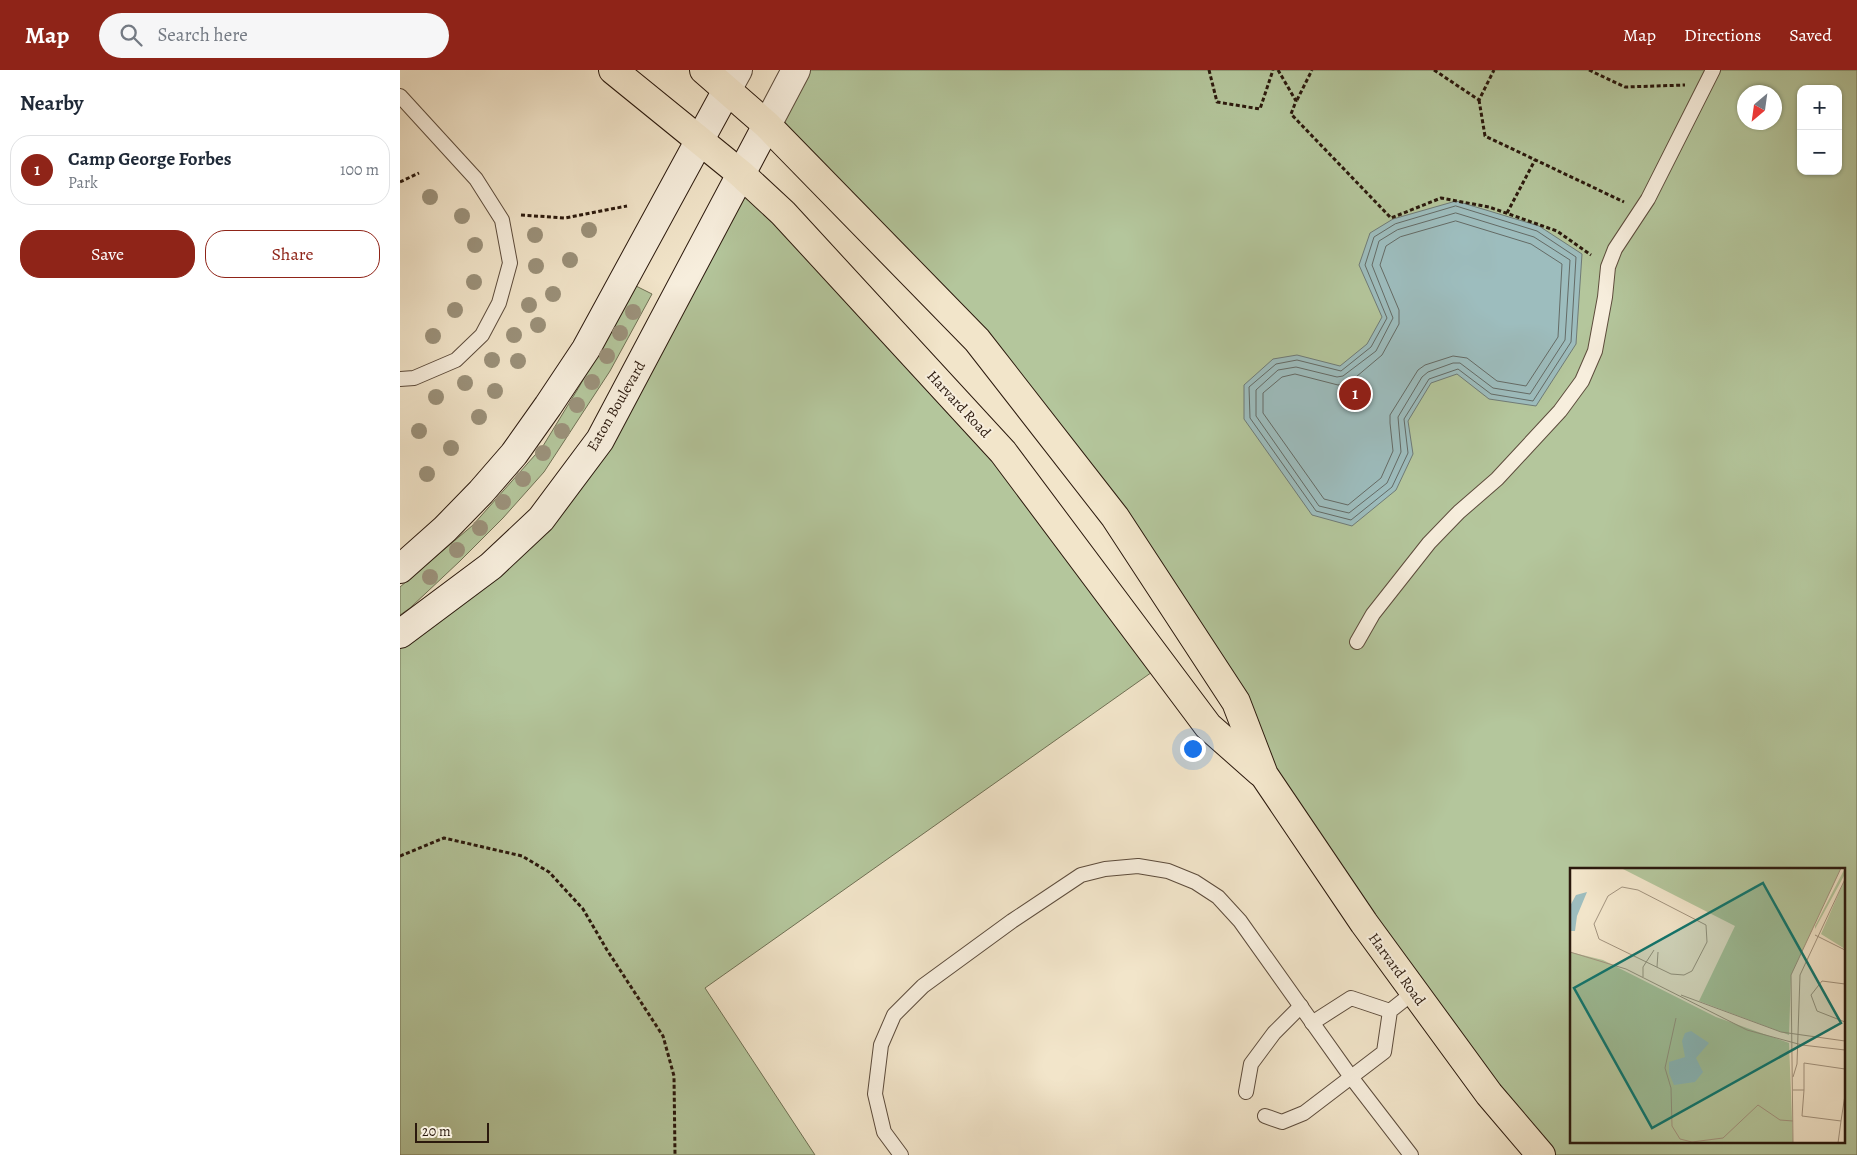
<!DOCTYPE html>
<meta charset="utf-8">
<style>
body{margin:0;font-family:Alegreya,serif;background:#f6f6f7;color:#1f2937}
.controls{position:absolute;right:15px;top:15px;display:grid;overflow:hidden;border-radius:10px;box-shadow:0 1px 4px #0004}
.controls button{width:45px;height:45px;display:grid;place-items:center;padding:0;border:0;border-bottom:1px solid #e0e1e3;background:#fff;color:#1f2937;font:25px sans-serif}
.compass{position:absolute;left:1337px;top:15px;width:45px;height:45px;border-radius:50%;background:#fff;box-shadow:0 1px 4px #0004;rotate:209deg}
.scale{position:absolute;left:15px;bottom:12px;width:74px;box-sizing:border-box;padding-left:5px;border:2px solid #2b190d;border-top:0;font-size:14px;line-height:18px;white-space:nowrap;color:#2b190d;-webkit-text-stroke:4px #f7eedd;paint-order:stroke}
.you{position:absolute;left:792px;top:678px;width:18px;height:18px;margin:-12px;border:4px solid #fff;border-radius:50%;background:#1a73e8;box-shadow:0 0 0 8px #1a73e833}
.badge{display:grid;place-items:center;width:32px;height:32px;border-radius:50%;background:#8f2418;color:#fff;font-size:16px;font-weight:700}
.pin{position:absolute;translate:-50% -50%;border:2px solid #fff;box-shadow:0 1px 5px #0006}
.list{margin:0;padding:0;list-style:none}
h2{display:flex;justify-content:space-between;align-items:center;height:65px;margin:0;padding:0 20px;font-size:21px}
h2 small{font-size:16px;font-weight:400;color:#747a83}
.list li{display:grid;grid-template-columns:32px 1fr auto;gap:15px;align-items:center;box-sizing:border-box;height:70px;margin:0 10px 10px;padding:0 10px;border:1px solid #e0e1e3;border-radius:20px}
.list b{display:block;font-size:19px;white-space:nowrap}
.list p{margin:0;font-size:16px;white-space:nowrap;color:#747a83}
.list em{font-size:16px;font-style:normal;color:#747a83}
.actions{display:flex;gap:10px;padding:15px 20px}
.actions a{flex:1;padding:11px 0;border:1px solid #8f2418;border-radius:20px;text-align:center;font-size:18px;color:#8f2418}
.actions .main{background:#8f2418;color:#fff}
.icon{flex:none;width:28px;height:28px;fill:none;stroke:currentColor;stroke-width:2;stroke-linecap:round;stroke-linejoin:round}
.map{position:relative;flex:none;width:1457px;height:1085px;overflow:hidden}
header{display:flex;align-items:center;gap:30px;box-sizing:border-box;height:70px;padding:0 25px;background:#8f2418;color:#fff}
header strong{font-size:24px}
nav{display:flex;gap:28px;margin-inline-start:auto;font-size:18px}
.search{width:350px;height:45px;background:#f6f6f7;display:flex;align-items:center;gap:12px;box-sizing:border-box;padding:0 18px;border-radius:28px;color:#747a83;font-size:19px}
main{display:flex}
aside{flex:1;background:#fff}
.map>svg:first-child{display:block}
.green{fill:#b4c69c;stroke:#707054;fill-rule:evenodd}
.water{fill:#9dbdbe;stroke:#6f7b77}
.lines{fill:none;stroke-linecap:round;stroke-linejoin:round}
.shore{stroke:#646b66;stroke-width:1}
.lane-casing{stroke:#5d4c3c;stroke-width:16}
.street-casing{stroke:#5d4c3c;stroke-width:30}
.secondary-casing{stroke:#2b190d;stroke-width:30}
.primary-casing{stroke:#2b190d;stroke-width:30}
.path{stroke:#2b190d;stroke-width:3;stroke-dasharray:4 2.5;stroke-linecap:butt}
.lane{stroke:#f7eedd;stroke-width:14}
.street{stroke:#f7eedd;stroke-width:28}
.secondary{stroke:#f7eedd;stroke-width:28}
.primary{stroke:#f2e5ca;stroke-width:28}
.tree{fill:#9b917a}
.labels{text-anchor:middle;stroke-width:4;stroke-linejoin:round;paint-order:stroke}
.street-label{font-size:15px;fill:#2b190d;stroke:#f7eedd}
.inset-road{fill:none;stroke:#a2937e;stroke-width:1}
.view{fill:#0f766e;fill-opacity:0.15;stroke:#0f766e;stroke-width:2.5}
.inset-edge{fill:none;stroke:#2b190d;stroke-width:2.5}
</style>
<header>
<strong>Map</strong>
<div class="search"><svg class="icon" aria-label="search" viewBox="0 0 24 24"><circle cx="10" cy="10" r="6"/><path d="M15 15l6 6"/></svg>Search here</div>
<nav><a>Map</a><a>Directions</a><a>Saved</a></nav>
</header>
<main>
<aside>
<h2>Nearby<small></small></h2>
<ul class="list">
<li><span class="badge">1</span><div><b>Camp George Forbes</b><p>Park</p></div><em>100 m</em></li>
</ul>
<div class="actions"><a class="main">Save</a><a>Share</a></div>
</aside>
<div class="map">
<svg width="1457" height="1085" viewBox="0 0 1457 1085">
<rect width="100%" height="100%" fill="#f2e5ca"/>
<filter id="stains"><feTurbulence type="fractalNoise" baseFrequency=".004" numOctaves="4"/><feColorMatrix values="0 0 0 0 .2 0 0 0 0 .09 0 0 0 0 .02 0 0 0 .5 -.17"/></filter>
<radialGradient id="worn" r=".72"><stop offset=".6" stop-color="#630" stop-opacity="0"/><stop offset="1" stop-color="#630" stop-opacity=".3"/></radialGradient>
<g class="green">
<path d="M396,0H1457V1085H1141L964,853L836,632L577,270L367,55ZM1401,19H1438V101H1401ZM1344,22H1374V52H1344ZM1171,799H1443V1071H1171Z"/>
<path d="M341,104L603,382L762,595L305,918L415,1085H0V564L141,449Z"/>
<path d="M236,216L252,224L210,301L144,402L103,448L60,491L10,538L0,545V517L73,455L143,376L179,317Z"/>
</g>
<path class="water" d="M1056,131L1139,156L1182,184L1176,274L1136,336L1089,329L1057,304L1031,313L1008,351L1013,384L996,420L952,456L912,445L844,349V315L873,289L897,285L940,296L967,274L982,247L959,195L970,163L993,149Z"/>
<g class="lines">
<g class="shore">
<path d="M1056,136L1137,161L1176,187L1171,272L1133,331L1091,324L1058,299L1029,309L1004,349L1008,383L992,417L951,450L916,441L850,348L849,317L876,294L897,290L941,301L971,277L987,248L965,195L974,167L995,154Z"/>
<path d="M1056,143L1134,167L1170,190L1165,270L1130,324L1093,318L1060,293H1053L1028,302L1022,307L998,347L1001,382L987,413L949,443L919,436L856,346V320L878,300L896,297L937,307L943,306L976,281L993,248L972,195L979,171L997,160Z"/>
<path d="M1056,151L1131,174L1162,194L1158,267L1126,316L1097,311L1067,288L1053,286L1025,295L1018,300L990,345V353L993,381L981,408L948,435L924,429L863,343V323L882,307L895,304L938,315L950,312L982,285L999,254V240L980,195L986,176L1000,167Z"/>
</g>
<g class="lane-casing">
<g id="lane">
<path d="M0,26L76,109L102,150L110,193L99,233L82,265L56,290L14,308L0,309"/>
<path d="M957,572L973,544L1029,473L1059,442L1097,409L1160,341L1182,311L1195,281L1205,227L1208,197L1215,179L1248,129L1313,0"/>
<path d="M912,953L951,928L990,941"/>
<path d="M846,1022L851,994L874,963L901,936"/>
<path d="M865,1046L882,1052L904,1043L984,982L990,941L1014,922"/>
<path d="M501,1085L484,1062L475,1024L481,975L494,945L523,916L612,851L681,805L705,799L738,796L768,801L795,812L818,827L840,851L951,1007L1011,1085"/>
</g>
</g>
<g class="street-casing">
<g id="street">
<path d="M327,20L338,0"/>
<path d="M367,55L396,0"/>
</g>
</g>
<g class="secondary-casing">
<g id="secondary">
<path d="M0,499L45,459L81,422L114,384L148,336L186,279L327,20"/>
<path d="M0,564L91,496L141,449L200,370L367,55"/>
</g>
</g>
<g class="primary-casing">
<g id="primary">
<path d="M213,0L341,104L383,143L603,382L808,656L860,702"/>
<path d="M304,0L367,55L577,270L715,447L836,632L864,705L964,853L1089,1024L1141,1085"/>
</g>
</g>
<g class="path">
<path d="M809,0L817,32L860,39L873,0"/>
<path d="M878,0L896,31L891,44L991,148L1041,128L1089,137L1157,161L1191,185"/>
<path d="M1034,0L1079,30L1094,0"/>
<path d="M1189,0L1225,17L1285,15"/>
<path d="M897,30L912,0"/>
<path d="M1079,30L1085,66L1224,132"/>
<path d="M0,112L19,103"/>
<path d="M1107,143L1135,90"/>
<path d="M121,145L165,148L227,136"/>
<path d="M0,786L44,768L122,786L149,802L183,839L207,880L263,966L274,1006L275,1085"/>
</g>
<use href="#lane" class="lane"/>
<use href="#street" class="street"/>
<use href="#secondary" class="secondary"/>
<use href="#primary" class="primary"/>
</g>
<g class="tree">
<circle cx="30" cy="127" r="8"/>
<circle cx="62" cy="146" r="8"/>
<circle cx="189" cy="160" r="8"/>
<circle cx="135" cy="165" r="8"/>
<circle cx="75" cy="175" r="8"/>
<circle cx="170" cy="190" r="8"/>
<circle cx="136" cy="196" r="8"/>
<circle cx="74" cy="212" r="8"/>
<circle cx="153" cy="224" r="8"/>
<circle cx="129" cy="235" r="8"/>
<circle cx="55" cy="240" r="8"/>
<circle cx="233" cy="242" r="8"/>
<circle cx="138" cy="255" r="8"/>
<circle cx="220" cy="263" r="8"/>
<circle cx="114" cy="265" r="8"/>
<circle cx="33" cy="266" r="8"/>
<circle cx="207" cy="286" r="8"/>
<circle cx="92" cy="290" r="8"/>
<circle cx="118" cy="291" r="8"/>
<circle cx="192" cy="312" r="8"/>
<circle cx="65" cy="313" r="8"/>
<circle cx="95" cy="321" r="8"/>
<circle cx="36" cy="327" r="8"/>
<circle cx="177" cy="335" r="8"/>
<circle cx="79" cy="347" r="8"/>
<circle cx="19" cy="361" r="8"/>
<circle cx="162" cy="361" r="8"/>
<circle cx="51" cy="378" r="8"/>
<circle cx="143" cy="383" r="8"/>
<circle cx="27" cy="404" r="8"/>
<circle cx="123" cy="409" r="8"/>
<circle cx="103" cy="432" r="8"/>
<circle cx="80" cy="458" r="8"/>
<circle cx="57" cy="480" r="8"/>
<circle cx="30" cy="507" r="8"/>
</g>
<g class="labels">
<g class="street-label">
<text transform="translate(559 334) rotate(47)" y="5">Harvard Road</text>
<text transform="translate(216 336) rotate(-60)" y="5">Eaton Boulevard</text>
<text transform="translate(997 899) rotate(54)" y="5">Harvard Road</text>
</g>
</g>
<g transform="translate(1170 798)">
<rect width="275" height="275" fill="#f2e5ca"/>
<path d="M51,0H271L221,107L219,167L129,133L165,58ZM275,0V6L245,61V58ZM275,11V81L251,66ZM0,84L33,92L146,149L219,175L223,275H0Z" fill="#b4c69c"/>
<path d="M17,24L7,48L5,63H0V38L6,27ZM121,163L139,175L126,190L133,204L125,214L104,217L99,205V194L115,189L112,173L115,165Z" fill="#9dbdbe"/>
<path class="inset-road" d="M52,19L68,22L136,57L137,74L122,103L114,107L101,106L29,71L24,56L38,28ZM245,67L275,82M0,84L56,101L177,162L232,177L275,182M87,99L88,84M73,109V99L84,82M275,116L252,113L241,127L247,143L275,154M111,127L211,164L275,173M106,150L95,200L101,220L102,258L110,271L122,274L153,270L188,237L210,252L223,253M223,209L227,196L230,107L275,11M223,222H234L232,248L271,253L275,227M234,222V195L275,201M223,275L221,107L271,0M268,275L271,253"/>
<path class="view" d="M193,15L271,155L82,260L4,120Z"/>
<rect width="275" height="275" class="inset-edge"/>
</g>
<rect width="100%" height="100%" filter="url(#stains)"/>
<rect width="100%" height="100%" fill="url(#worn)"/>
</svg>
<div class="controls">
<button>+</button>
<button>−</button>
</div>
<svg class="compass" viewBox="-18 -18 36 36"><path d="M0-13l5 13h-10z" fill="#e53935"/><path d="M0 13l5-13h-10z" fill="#747a83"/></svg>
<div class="scale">20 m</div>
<div class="you"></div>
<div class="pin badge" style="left:955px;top:324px">1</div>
</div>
</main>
